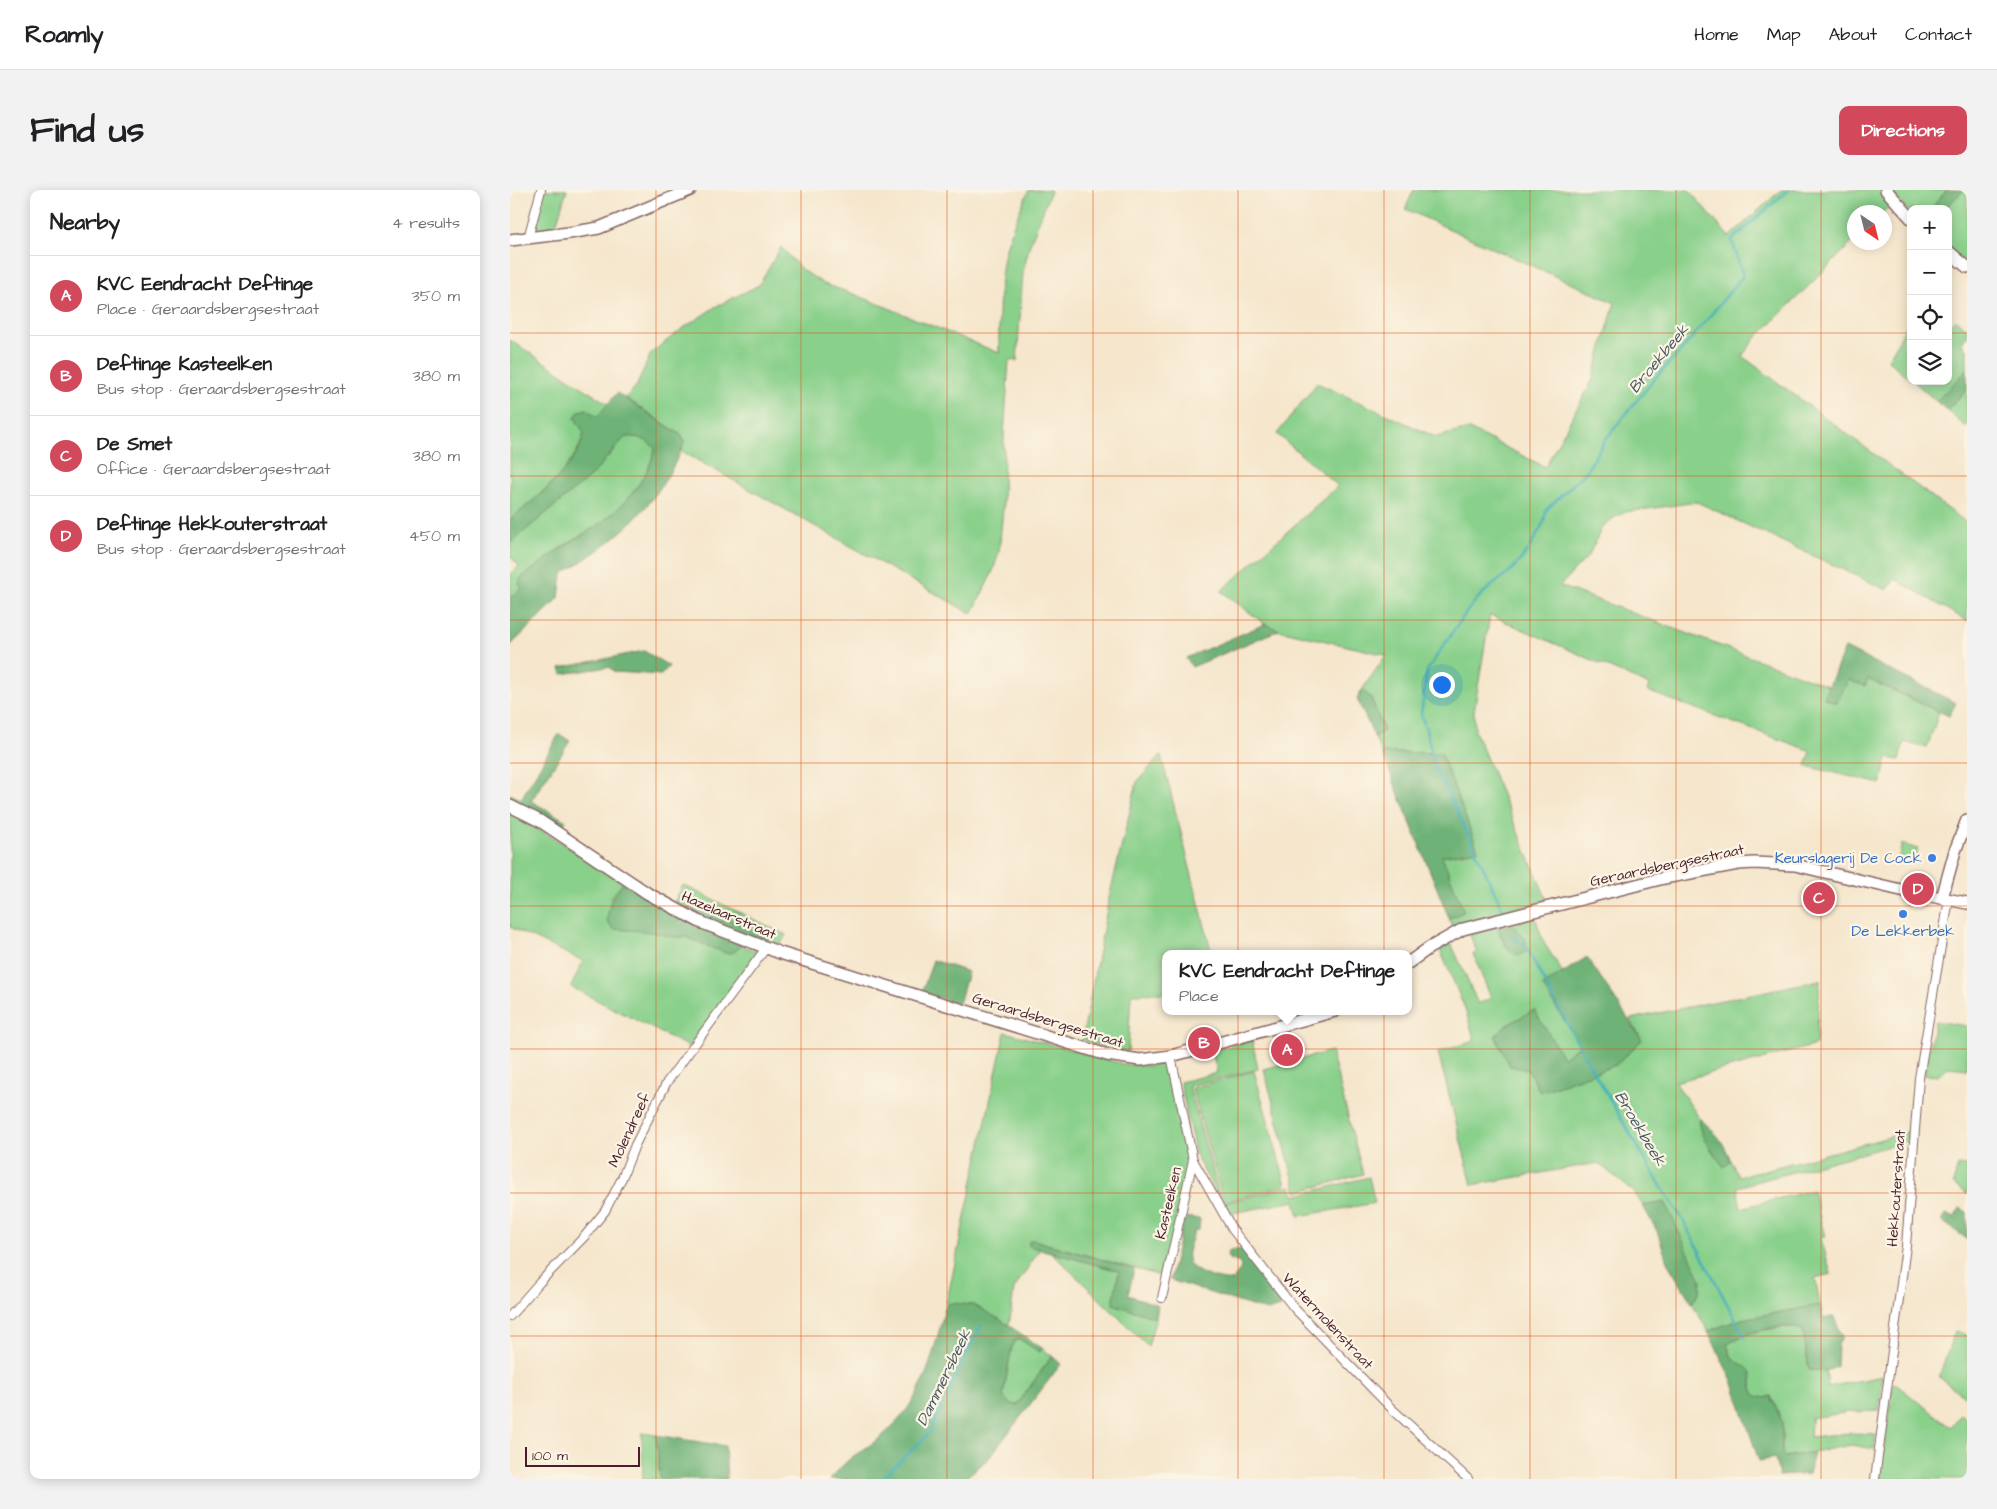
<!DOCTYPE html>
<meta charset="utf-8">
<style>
body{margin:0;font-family:"Architects Daughter",sans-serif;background:#f2f2f2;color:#202124}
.controls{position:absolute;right:15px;top:15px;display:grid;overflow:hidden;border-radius:10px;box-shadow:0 2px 12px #0003}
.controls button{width:45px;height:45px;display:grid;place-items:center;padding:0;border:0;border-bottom:1px solid #e0e0e0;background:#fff;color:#202124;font:25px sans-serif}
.compass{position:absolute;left:1337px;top:15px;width:45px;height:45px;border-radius:50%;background:#fff;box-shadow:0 2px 12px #0003;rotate:145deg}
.scale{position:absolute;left:15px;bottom:12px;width:115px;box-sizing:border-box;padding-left:5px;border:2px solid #4a1f2b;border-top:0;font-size:14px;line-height:18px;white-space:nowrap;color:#4a1f2b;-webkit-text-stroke:4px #fcf5e5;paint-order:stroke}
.you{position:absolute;left:931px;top:494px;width:18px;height:18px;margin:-12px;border:4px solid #fff;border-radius:50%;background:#1a73e8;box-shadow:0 0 0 8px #1a73e833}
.badge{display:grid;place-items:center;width:32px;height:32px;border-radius:50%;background:#d1495b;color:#fff;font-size:16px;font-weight:700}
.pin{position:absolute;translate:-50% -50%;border:2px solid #fff;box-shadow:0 1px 5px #0006}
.popup{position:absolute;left:652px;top:760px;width:250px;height:65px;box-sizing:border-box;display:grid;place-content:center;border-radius:10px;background:#fff;filter:drop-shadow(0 1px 4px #0005);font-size:16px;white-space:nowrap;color:#757577}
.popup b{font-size:19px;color:#202124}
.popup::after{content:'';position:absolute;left:50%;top:100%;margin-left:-10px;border:10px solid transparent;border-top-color:#fff}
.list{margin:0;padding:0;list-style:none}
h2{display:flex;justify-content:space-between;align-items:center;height:65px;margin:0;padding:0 20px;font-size:21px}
h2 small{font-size:16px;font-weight:400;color:#757577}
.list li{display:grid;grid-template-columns:32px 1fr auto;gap:15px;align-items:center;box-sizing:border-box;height:80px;padding:0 20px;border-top:1px solid #e0e0e0}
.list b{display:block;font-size:19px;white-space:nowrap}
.list p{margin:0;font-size:16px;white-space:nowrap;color:#757577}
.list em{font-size:16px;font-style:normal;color:#757577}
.icon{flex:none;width:28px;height:28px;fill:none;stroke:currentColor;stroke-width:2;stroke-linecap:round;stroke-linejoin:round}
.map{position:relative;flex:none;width:1457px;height:1289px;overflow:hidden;border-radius:10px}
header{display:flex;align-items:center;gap:30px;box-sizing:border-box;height:70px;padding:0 25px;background:#fff;border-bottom:1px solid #e0e0e0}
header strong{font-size:24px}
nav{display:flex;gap:28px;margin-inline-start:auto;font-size:18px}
.intro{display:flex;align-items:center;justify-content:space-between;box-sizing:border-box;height:120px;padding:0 30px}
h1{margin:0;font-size:35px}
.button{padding:12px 22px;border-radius:10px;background:#d1495b;color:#fff;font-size:18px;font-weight:700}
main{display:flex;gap:30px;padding:0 30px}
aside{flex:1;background:#fff;border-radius:10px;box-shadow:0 2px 12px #0003}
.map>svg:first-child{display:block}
.green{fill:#89d08b;stroke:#6a785b}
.forest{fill:#6eb277;stroke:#5c6851}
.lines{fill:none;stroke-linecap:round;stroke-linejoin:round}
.stream{stroke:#3fafb7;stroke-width:2.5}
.street-casing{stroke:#866563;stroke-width:10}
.secondary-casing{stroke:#866563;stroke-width:14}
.street{stroke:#fff;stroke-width:8}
.secondary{stroke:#fff;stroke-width:11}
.grid{fill:none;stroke:#e0560e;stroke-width:1;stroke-opacity:0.55}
.shop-dot{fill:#3f7fe0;stroke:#fcf5e5;stroke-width:2}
.labels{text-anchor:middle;stroke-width:4.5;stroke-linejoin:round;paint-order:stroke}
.shop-label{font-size:15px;fill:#366cbe;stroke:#fcf5e5;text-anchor:end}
.street-label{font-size:15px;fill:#4a1f2b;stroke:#fcf5e5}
.water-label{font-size:16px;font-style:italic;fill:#465963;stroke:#fcf5e5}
</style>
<header>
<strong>Roamly</strong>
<nav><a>Home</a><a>Map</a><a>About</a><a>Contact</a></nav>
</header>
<div class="intro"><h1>Find us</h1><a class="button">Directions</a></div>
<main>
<aside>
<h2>Nearby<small>4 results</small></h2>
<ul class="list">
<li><span class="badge">A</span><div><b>KVC Eendracht Deftinge</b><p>Place · Geraardsbergsestraat</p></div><em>350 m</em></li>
<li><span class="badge">B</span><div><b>Deftinge Kasteelken</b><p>Bus stop · Geraardsbergsestraat</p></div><em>380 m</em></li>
<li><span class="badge">C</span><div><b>De Smet</b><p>Office · Geraardsbergsestraat</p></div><em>380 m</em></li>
<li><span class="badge">D</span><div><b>Deftinge Hekkouterstraat</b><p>Bus stop · Geraardsbergsestraat</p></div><em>450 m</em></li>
</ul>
</aside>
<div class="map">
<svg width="1457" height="1289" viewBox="0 0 1457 1289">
<rect width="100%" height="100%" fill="#fcf5e5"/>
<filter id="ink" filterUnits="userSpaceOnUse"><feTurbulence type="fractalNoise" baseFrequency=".02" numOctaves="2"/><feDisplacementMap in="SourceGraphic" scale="10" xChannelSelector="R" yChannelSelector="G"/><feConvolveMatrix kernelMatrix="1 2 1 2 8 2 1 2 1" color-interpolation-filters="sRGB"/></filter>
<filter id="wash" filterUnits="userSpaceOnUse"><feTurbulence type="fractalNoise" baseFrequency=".0096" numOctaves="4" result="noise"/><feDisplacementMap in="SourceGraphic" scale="20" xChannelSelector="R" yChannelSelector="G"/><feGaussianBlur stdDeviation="1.12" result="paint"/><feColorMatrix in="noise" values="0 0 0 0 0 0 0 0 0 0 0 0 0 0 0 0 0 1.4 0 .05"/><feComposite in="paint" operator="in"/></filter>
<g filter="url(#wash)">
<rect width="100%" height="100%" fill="#f5e6cc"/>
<g class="green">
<path d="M34,0H57L44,41H22Z"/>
<path d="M519,0H541L520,54L513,82L507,171L499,170L494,245L493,318L489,362L483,381L462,424L171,261L174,253L171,245L116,208L127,195L141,163L172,139L205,117L249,95L271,57L291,79L314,94L344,104L489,163C489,132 488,89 496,58C502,38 510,19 519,0Z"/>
<path d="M904,0H1179L1219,47L1271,0H1371L1382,14L1373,22H1344V51L1246,148L1232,166L1457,333V431L1385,389L1377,400L1187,312L1116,322L1105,327L1092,337L1079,365L1050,396L1318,496L1314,508L1327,513L1338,489H1358L1429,522L1417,558L1394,552L1389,570L1377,568L1371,594L1296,576L1301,561L1137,501L1139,495L980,425L964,521L965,541L1037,710L942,737L939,728L954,722L932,666L968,660L931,563H872L864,546L874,541L861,508L852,500L876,465L769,440L755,434L711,401L828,296L767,244L807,193L926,247L959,239L1035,277L1082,191L1105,113L895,19Z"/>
<path d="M1379,0H1437L1424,15L1425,19H1401V24Z"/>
<path d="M1454,0H1457V74L1438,57V19H1434Z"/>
<path d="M1445,129L1457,139V147L1451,153L1457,159V180L1426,211L1403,191H1438V136Z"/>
<path d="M1397,135L1401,138V190L1378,170Z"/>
<path d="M0,150L98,214L87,228L67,231L74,243C67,276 25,309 0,330Z"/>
<path d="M1457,199V238L1437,220Z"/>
<path d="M126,246L138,251L145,258C139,290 111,319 85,337C74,344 62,350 52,357C38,367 25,378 11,388L12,398L0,408V385L9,376L0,366V353L82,285L115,247Z"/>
<path d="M651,565L702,764H656V803L621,804L618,862L605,860L572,850L599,708L627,592Z"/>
<path d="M0,622L60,658L113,693L101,707L125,740L175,747L224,762L232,755L248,763L179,857L61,797L73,771L0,737Z"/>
<path d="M1392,654L1408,659L1404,673L1388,669Z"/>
<path d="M173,695L276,745L272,752L263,757L168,705Z"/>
<path d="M1025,727L1034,753L1053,783L1033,796L1070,856L1054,867L1018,880L1030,902L1106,875L1132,850L1120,829L1310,790L1306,855L1165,892L1190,929C1188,943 1205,965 1214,976L1221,971L1229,987L1398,942V951L1227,997L1231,1018L1303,1000L1315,1047L1311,1048L1321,1084L1305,1088L1310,1115L1232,1129L1198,1141L1182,1113L1190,1101L1155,1012L1133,1016L1124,1002L1088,973L962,995L928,862L965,851L954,816L930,760L941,753L968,814L981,808L963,764L967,762L960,745L988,737L991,748L998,759H1017L1015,749L1002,734Z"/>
<path d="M1425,831L1457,836V879L1438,877L1428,886L1414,885Z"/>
<path d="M495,842L613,874L640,876L656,872L661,883L679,970L654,1087L523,1050L519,1056L530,1059L504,1099L499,1136L489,1129L436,1115Z"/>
<path d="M742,850L748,879L679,896L712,1014L781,996L784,1006L859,987L865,1013L789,1026L785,1011L718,1024L686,967L670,892L707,883L702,861Z"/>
<path d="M821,861L853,984L787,1002L754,879Z"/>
<path d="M744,881L776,995L714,1012L682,898Z"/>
<path d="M1448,975L1457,976V1004L1443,994Z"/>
<path d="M541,1062L609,1081L603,1114L646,1128L638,1156Z"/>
<path d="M1272,1137L1287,1138L1293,1140L1299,1180L1316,1181L1318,1197L1373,1186L1369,1221L1339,1222L1301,1228L1300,1247L1340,1243L1366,1244L1364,1259L1342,1255L1275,1267L1272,1264V1232L1261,1206L1255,1208L1246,1207C1240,1198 1243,1193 1241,1184C1238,1176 1232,1175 1226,1171C1220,1168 1219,1160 1217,1154L1238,1143Z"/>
<path d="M1445,1141L1457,1145V1208L1429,1187Z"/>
<path d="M505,1150H511L530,1162L532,1158L542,1166L507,1215L498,1213L493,1206L501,1160Z"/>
<path d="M1384,1193L1441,1237L1451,1224L1457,1229V1289H1369Z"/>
<path d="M132,1243L146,1245L150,1289H133Z"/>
</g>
<g class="forest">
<path d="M1437,0H1454L1434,19H1425L1424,15Z"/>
<path d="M1457,180V199L1437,220L1426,211Z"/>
<path d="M107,203L171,245L174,253C149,315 108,350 52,384L49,408L0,456V408L12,398L9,394L11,388C25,378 38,367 52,358C62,350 74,345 85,337C111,319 139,290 145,258C136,249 128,246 115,247L82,285L0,353V330C26,308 68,277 74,243L65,228L69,221L77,219L87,227Z"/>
<path d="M755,434L769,440L682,477L676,468Z"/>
<path d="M1335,458L1446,513L1439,526L1358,489L1355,496L1338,490L1327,513L1314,508Z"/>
<path d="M134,461L159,476L151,485L105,482L99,477L52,484L50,478Z"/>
<path d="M852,500L861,508L874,541L864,546L847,509Z"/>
<path d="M49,544L60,551L21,611L56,631L50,639L0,611V604L11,609Z"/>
<path d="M872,563H931L968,660L932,666L954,722L939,728Z"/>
<path d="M113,693L176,730L232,755L224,762L218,764L175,747H163L144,742L103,739L97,731C99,713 101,707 113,693Z"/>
<path d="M168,705L259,748L255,754L209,735L164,712Z"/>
<path d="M1002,734L1015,749L1017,759C1005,777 991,748 988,737Z"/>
<path d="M1077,767L1132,850L1106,875L1030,902L1018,880L1000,876L985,846L995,836L1024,820L1053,867L1070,856L1033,796Z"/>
<path d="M423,770L458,782L449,814L412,802Z"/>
<path d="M1190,929C1207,943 1213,951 1221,971L1214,977C1205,966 1188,943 1190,929Z"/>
<path d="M1155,1012L1191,1090L1190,1101L1182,1113L1158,1074L1147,1041L1133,1016Z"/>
<path d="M1450,1018L1457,1022V1049L1432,1031L1436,1024L1444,1028Z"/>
<path d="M674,1027L690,1029L689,1040L684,1041C683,1049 676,1061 678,1069C681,1084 710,1090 723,1091L731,1078L730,1073L719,1069L717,1065L720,1060L732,1058L775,1112L771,1117L757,1121L660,1090Z"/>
<path d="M523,1050L624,1079L618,1105L648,1115L646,1128L603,1114L609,1081L519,1056V1051Z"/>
<path d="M442,1113L464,1115L489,1129L532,1158L530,1162L511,1150H505L501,1160L493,1206L499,1213L507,1215L542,1166L551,1174L479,1268L454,1289H320C327,1282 334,1273 342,1267C356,1258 370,1249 382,1237C417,1202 423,1161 436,1115Z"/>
<path d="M1310,1115L1313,1128L1324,1127L1332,1147L1328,1155L1327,1177L1316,1181L1299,1180L1293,1140C1273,1131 1234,1143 1217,1154C1219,1160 1220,1168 1226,1171C1232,1175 1238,1176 1241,1184C1243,1193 1240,1198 1246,1206L1255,1208L1261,1206L1272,1232V1264L1275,1267L1304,1263L1299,1284L1269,1286L1265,1268L1249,1271L1223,1193L1198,1141L1232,1129Z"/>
<path d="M146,1245L215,1256L217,1289H150Z"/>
</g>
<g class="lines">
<g class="stream">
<path d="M1020,357L1034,332L1036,320L1076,282L1095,250L1146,187L1170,162L1233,86L1222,50L1278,0"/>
<path d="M931,459C943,443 954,423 968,408C985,391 1004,382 1018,360"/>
<path d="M914,533L911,525L917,481L930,461"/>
<path d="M915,536L926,580L947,621L994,722"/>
<path d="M1002,744L1006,750L1014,753L1078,872L1152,998L1172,1028L1235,1148"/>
<path d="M372,1289L420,1242L449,1179L471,1136"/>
</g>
</g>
</g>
<g filter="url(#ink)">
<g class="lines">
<g class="street-casing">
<g id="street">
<path d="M18,48L31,0"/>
<path d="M683,970L722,1039L784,1118L881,1218L958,1289"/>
<path d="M652,1108L683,970L661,866"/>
<path d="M0,1126L29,1093L74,1047L95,1021L112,988L125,955L157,892L256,758"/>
<path d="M1365,1289L1396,1056L1409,888L1439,709"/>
</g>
</g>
<g class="secondary-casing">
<g id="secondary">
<path d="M1376,0L1401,28"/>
<path d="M0,50L59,43L89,38L180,0"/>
<path d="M1438,61L1457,77"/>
<path d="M0,616L30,631L137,703L190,732L270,763L597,865L630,870L661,866L825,821"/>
<path d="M1432,708L1445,661L1457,630"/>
<path d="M898,773L919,758L953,739L1154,688L1228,674L1244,673L1285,675L1395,701L1457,713"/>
</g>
</g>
<use href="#street" class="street"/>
<use href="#secondary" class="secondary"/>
</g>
</g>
<path class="grid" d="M146,0V1289M291,0V1289M437,0V1289M583,0V1289M728,0V1289M874,0V1289M1020,0V1289M1166,0V1289M1311,0V1289M0,143H1401M1438,143H1457M0,286H1457M0,430H1457M0,573H1457M0,716H1457M0,859H1457M0,1003H1457M0,1146H1457"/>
<g class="shop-dot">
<circle cx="1422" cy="668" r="5"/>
<circle cx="1393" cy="724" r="5"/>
</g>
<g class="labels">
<g class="shop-label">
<text x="1412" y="673">Keurslagerij De Cock</text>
<text x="1393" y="746" text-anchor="middle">De Lekkerbek</text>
</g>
<g class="street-label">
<text transform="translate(1157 675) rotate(-12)" y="5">Geraardsbergsestraat</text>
<text transform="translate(219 725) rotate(23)" y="5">Hazelaarstraat</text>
<text transform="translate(538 830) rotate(17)" y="5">Geraardsbergsestraat</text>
<text transform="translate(119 940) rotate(-65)" y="5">Molendreef</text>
<text transform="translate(1386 998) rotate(-86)" y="5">Hekkouterstraat</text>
<text transform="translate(658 1013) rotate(-77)" y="5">Kasteelken</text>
<text transform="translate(818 1131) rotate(47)" y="5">Watermolenstraat</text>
</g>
<g class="water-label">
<text transform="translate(1148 168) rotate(-50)" y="6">Broekbeek</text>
<text transform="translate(1131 938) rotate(59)" y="6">Broekbeek</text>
<text transform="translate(433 1187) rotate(-64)" y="6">Dammersbeek</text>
</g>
</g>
</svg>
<div class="controls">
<button>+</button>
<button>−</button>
<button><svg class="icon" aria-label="locate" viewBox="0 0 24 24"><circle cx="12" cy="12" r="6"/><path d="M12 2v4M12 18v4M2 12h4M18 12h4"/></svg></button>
<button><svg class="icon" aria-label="layers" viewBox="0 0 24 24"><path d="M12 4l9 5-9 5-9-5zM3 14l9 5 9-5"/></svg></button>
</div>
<svg class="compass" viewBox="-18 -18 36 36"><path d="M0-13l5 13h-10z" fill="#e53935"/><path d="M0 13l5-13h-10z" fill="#757577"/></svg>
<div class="scale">100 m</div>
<div class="you"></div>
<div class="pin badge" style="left:777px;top:860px">A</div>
<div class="popup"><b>KVC Eendracht Deftinge</b>Place</div>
<div class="pin badge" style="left:694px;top:853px">B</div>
<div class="pin badge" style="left:1309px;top:708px">C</div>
<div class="pin badge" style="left:1408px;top:699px">D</div>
</div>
</main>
